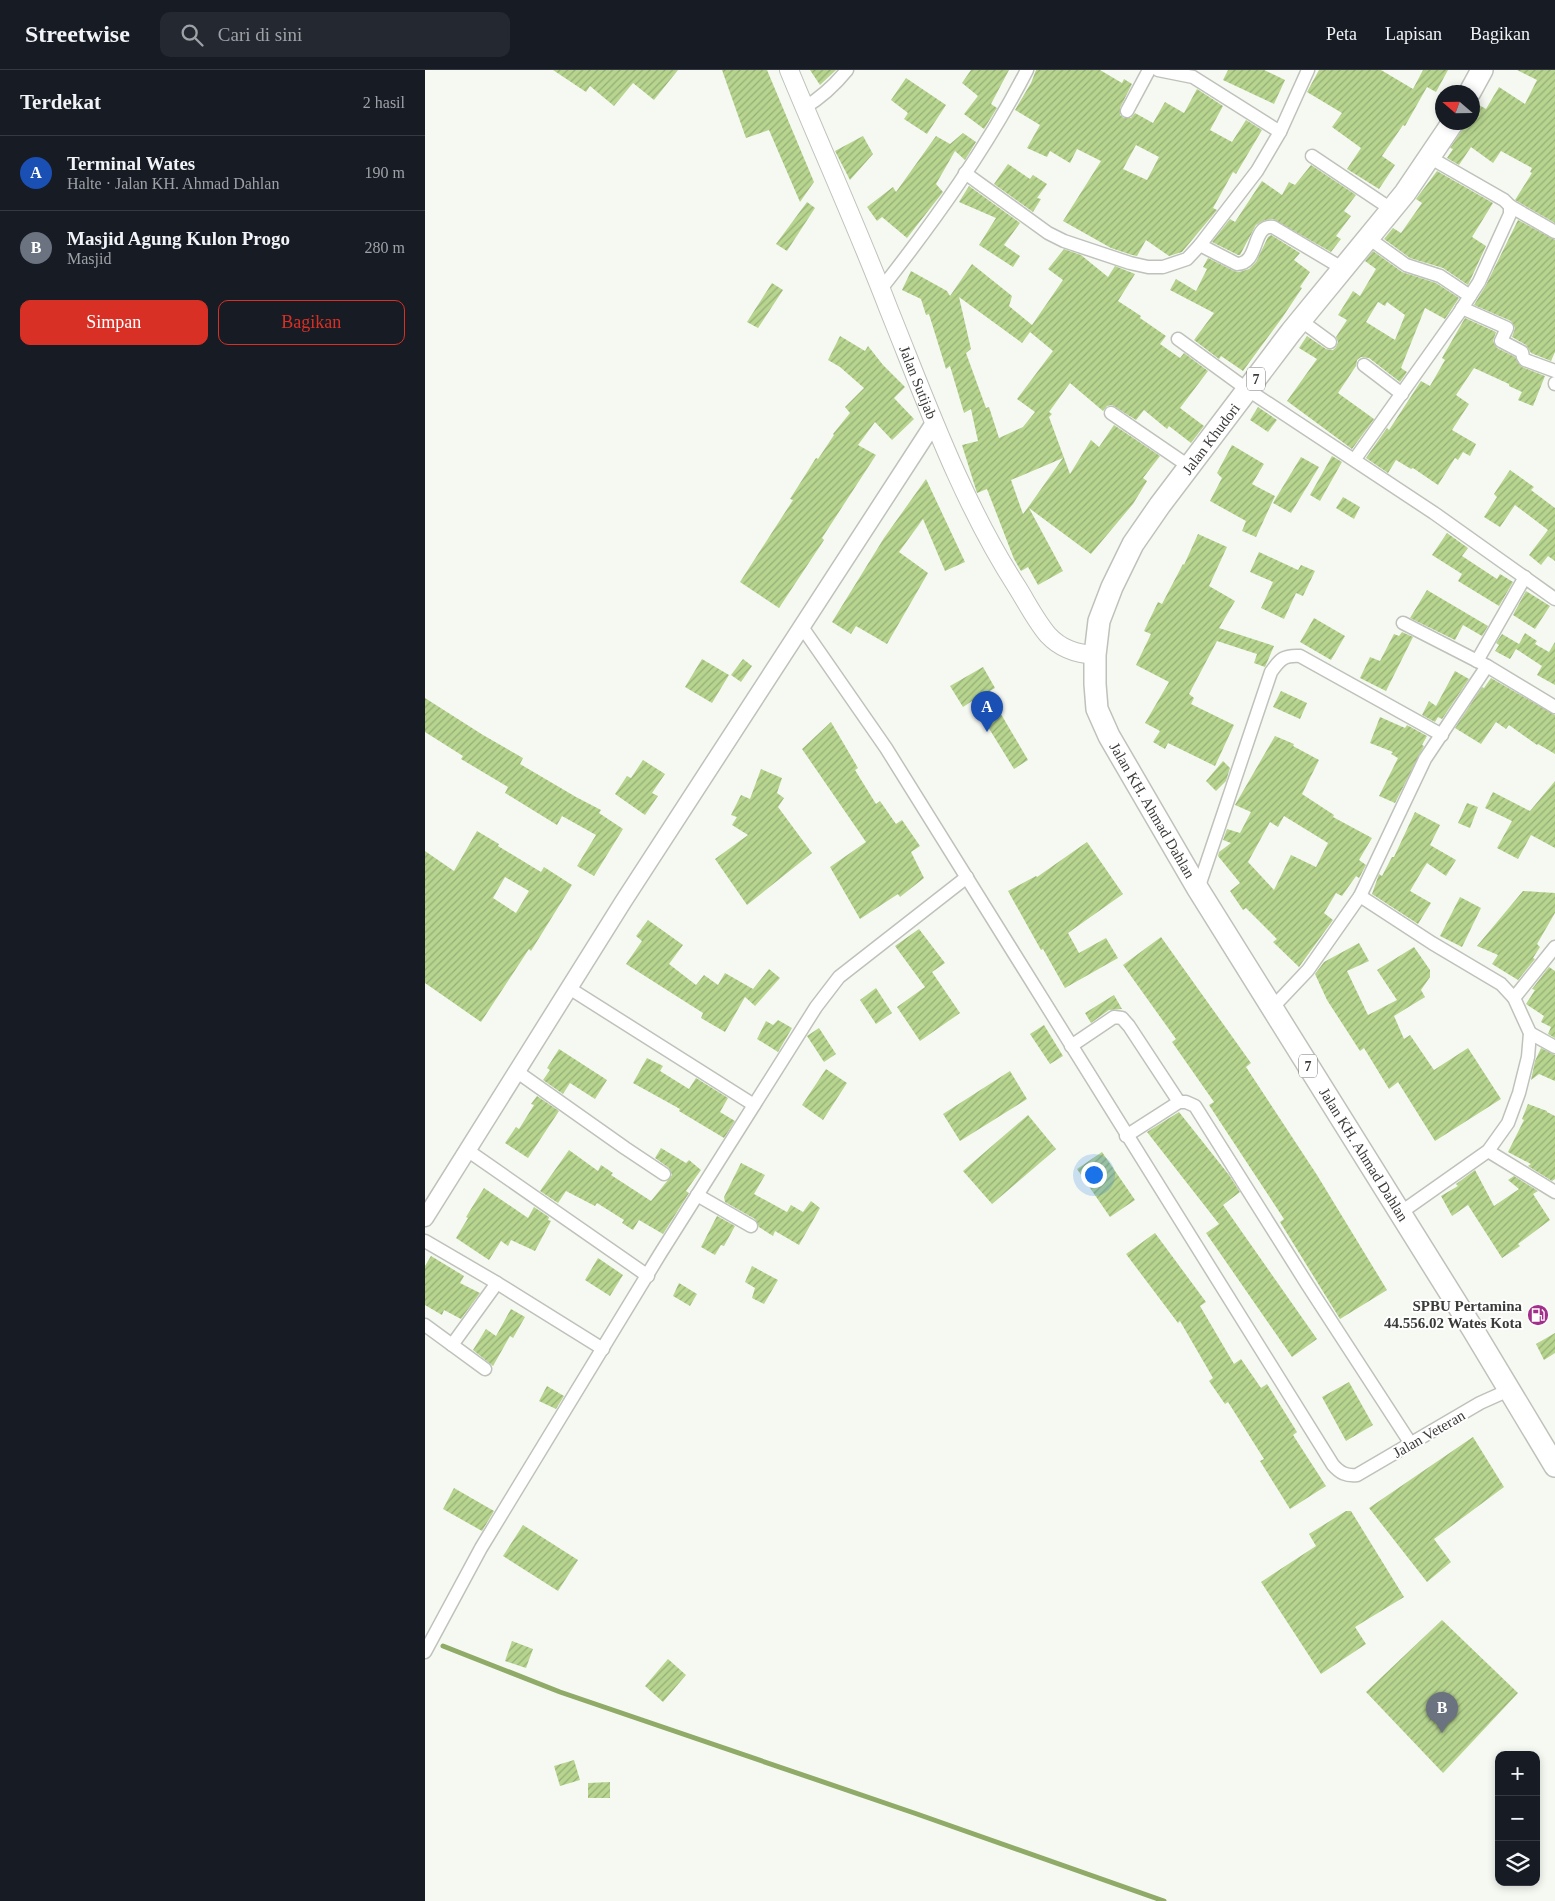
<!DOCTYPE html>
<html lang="id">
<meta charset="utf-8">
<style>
body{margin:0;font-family:Georgia,serif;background:#242831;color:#f1f3f6}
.controls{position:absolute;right:15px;bottom:15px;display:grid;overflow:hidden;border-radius:10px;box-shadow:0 2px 8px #0003}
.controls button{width:45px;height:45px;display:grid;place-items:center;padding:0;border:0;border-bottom:1px solid #363941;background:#171b24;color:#f1f3f6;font:25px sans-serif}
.compass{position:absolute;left:1010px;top:15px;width:45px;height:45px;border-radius:50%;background:#171b24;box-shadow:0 2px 8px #0003;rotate:290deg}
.you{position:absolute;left:668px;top:1104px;width:18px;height:18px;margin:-12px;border:4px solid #fff;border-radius:50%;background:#1a73e8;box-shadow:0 0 0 8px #1a73e833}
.badge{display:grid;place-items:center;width:32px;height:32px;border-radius:50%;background:#d93025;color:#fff;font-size:16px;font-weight:700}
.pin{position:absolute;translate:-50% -41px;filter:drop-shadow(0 1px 2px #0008)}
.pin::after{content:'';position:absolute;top:26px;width:18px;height:15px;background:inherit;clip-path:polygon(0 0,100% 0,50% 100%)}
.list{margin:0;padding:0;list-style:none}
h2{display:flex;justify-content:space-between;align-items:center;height:65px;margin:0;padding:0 20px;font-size:21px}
h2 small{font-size:16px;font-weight:400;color:#9ea1a6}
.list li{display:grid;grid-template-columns:32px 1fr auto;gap:15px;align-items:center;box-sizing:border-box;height:75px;padding:0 20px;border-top:1px solid #363941}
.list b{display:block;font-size:19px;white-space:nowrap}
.list p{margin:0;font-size:16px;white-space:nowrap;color:#9ea1a6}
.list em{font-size:16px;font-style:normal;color:#9ea1a6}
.actions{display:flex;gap:10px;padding:15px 20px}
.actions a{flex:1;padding:11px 0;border:1px solid #d93025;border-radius:10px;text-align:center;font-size:18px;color:#d93025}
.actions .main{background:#d93025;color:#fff}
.icon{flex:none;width:28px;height:28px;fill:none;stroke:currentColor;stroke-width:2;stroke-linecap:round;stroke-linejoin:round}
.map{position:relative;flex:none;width:1130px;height:1831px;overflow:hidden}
header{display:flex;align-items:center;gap:30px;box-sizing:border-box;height:70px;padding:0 25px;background:#171b24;border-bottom:1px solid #363941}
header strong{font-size:24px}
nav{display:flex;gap:28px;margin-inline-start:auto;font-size:18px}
.search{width:350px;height:45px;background:#242831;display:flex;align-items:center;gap:12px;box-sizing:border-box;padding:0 18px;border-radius:10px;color:#9ea1a6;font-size:19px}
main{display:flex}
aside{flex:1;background:#171b24}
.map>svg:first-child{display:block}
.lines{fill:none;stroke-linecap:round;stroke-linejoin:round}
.stream{stroke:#8fab67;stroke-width:5}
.building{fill:url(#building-hatch);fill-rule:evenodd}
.minor-casing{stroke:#bec2bb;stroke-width:15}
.tertiary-casing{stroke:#bec2bb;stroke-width:19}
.secondary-casing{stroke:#bec2bb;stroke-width:20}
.trunk-casing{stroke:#bec2bb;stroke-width:24}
.minor{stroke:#fff;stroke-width:12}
.tertiary{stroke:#fff;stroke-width:16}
.secondary{stroke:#fff;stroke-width:18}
.trunk{stroke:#fff;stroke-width:21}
.labels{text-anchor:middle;stroke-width:4;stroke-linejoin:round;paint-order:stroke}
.shield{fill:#fff;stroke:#757674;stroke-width:1}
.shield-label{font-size:14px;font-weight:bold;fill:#3a3c39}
.street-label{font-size:15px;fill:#3a3c39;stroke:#fff}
.poi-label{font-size:15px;font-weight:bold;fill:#3a3c39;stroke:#fff;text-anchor:end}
</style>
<header>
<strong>Streetwise</strong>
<div class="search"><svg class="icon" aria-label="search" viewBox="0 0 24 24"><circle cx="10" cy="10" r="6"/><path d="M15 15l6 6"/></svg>Cari di sini</div>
<nav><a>Peta</a><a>Lapisan</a><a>Bagikan</a></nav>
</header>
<main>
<aside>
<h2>Terdekat<small>2 hasil</small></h2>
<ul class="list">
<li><span class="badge" style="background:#1a4fb4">A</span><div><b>Terminal Wates</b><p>Halte · Jalan KH. Ahmad Dahlan</p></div><em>190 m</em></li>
<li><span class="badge" style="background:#6b7280">B</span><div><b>Masjid Agung Kulon Progo</b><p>Masjid</p></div><em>280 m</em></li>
</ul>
<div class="actions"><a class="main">Simpan</a><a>Bagikan</a></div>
</aside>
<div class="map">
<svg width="1130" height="1831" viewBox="0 0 1130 1831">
<defs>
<pattern id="building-hatch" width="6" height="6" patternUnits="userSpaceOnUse" patternTransform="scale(1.25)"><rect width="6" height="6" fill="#b7d58f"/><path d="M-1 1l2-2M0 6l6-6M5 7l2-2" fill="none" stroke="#96ae76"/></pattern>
</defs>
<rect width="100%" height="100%" fill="#f6f9f2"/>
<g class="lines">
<path class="stream" d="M18,1576L135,1622L492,1744L739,1831"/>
</g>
<g class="building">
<path d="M128,0H253L229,30L208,13L189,36L165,16L161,22Z"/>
<path d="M297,0H342L389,112L375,132L344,60L321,68Z"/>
<path d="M385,0H411L395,15Z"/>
<path d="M546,0H584L566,34L572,38L559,59L539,44L553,26L537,13Z"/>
<path d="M611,0H675L697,13L699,9L707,14L695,38V45L699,48H706L710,43L728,53L740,32L759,43L772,19L798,36L785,60L807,72L821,50L837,60L811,104L808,102L788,138L792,140L757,182L744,186L721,170L712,186L707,185L686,178L638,151L676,91L652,79L645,93L625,81L622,87L602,78L615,55L590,40L606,13ZM711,75L734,87L722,110L698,99Z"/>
<path d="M803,0H839L860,10L849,34L798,10Z"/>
<path d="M894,0H956L988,19L998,0H1023L1011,22L1002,17L980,56L978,55L957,86L970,95L954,119L922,99L936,78L907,57L917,43L882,22Z"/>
<path d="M1092,0H1130V153L1090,130L1107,103L1105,102L1107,98L1076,81L1068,93L1046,77L1034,95L1022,88L1028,79L1025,78L1041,54L1048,52V46L1054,35L1061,39L1074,17L1100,34L1112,10Z"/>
<path d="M481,8L521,35L502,64L479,49L483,43L466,30Z"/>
<path d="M538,63L551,72L540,90L530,81L511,114L518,122L482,168L457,147L452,151L442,137L468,117L471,122L511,66L525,74Z"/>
<path d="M438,66L448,84L425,110L410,81Z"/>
<path d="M583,94L605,109L608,105L622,114L612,128L616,129L608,142L569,114Z"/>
<path d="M886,95L931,125L919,141L926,146L911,166L916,169L906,182L848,149L840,150L831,155L815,185H813L787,172L805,149L810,152L837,111L857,125L864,112L870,115Z"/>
<path d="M1012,101L1068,133L1047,167L1061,176L1043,215L1018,198L985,188L959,169L968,158L976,163L997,133L991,129Z"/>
<path d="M544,116L595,153L579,175L595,186L588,197L554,175L571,148L534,132Z"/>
<path d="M382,132L390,138L362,181L351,174Z"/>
<path d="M1093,150L1130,170V282L1126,291L1106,283L1101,275L1087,267L1090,258L1086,251L1049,235L1061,215Z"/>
<path d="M846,165L875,183L869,190L885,202L875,217L877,218L857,248L818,301L796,286L794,289L769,270L789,243L745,220L751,209L771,221L782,199L778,197L783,188L809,201L814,202L824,199L831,192L843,167Z"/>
<path d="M639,179L656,185L683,207L690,196L710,204L693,231L716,246L715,248L741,266L735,274L755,288L759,283L783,301L755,338L779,356L766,373L744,356L742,359L719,340L711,350L687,335L682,336L678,341L645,313L624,342L627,344L624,347L645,404L666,370L674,377L689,355L735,386L718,408L722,411L708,434L666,484L604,438L638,501L613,515L603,497L596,501L589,489L562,419L552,423L537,375L553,371L546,339L539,343L525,296L521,299L504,244L501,245L496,229L477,220L486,201L522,221L525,226L547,194L587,226L584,236L607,255L638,210L623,199ZM534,227L597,273L605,262L628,281L592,329L610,342L598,357L574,368L564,337L561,338L541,283L546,279ZM638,388L604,436L598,444L586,410Z"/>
<path d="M948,181L977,202L1011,213L1034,228L1020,249L1000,238L976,298L982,302L975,312L944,288L936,287L932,290L931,296L913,323L949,349L927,379L862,331L892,289L874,278L882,266L901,279L908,280L911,277L913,272L911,267L922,250L913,245L928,221L935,226L951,199L940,191ZM953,232L960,236L962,232L980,245L970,270L941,252Z"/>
<path d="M347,213L358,220L333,258L322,252Z"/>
<path d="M1040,248L1071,262L1068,271L1072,278L1090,287L1097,297L1120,306L1108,336L1093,330L1097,322L1084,316V314L1049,298L1031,325L1044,334L1027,360L1051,374L1045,386L1038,382L1033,390L1030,388L1013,415L988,398L986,399L971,390L963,403L941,388L962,358L964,360L996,311L1005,316L1020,290L1017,288Z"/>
<path d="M415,266L440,281L443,276L458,295L480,317L469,328L489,349L467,370L450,352L433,375L451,385L397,468L399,470L354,538L315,512L368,430L365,429L391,388L393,389L409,365L408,364L425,343L420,337L439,318L415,297L403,290Z"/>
<path d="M833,337L852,350L843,362L825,350Z"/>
<path d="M807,375L839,394L827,414L850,426L831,467L817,461L821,451L785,431L797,408L792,403Z"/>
<path d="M907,386L917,392L895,431L885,425Z"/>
<path d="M876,387L894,397L866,443L848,433Z"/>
<path d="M1085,400L1109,417L1106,420L1130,438V491L1123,486L1116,495L1104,485L1123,460L1090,435L1075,457L1059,447L1072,427L1069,424Z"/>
<path d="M501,409L540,492L520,501L498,449L474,482L503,503L462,574L431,556L426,564L407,552L459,468Z"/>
<path d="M918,427L935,437L929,449L911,438Z"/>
<path d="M1022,463L1043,478L1037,486L1072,509L1075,504L1088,512L1074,536L1033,511L1037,504L1007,485Z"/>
<path d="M773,464L802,477L784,516L810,531L794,558L849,576L840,597L829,593L832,584L792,571L764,624L769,628L766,634L809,655L790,696L743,673L740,679L728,672L735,661L720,653L744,612L711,595L726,564L719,561L733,532L737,534L758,494L759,495Z"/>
<path d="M834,482L873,500L876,495L890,501L878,526L871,523L859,549L836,538L848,512L825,502Z"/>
<path d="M1002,520L1063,556L1057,566L1038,555L1030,570L985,548Z"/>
<path d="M1101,521L1125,536L1110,559L1088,545Z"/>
<path d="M889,548L920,566L906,590L875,572Z"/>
<path d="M977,562L988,567L961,621L935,608L945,587L955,591L969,564L974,566Z"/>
<path d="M1100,563L1112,571L1110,574L1124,582L1130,572V615L1112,605L1117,596L1091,579L1085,589L1070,581L1074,575L1071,573L1077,564L1094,574Z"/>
<path d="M277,589L304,605L287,633L260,617Z"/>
<path d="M318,589L327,596L316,612L306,605Z"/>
<path d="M558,597L570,618L563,622L603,690L589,699L547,631L538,637L525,616Z"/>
<path d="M1030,601L1044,609L1017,649L1013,647L1010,652L997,645L1004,631L1011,636Z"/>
<path d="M1066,608L1130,645V684L1113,674L1112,675L1084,655L1081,659L1071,652L1056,674L1030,658L1057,617L1059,618Z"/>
<path d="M856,621L882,633L875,649L848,637Z"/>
<path d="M0,628L58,665L98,688L95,694L151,727L176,740L174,743L198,759L169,806L152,796L171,765L137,746L132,755L80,723L83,717L36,689L38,686L0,662Z"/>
<path d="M955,647L980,658L982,655L1002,666L997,675L999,676L970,733L954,726L973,688L966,684L968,682L945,673Z"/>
<path d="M406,652L433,698L430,700L451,734L455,731L471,754L477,750L495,776L486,782L499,808L475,827L473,824L435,849L405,797L441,772L377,679Z"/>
<path d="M850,666L869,674L868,676L894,690L877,724L909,745L908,747L947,768L934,790L941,795L934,808L931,806L917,826L911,823L899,843L908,850L874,897L848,872L852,869L821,838L818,840L805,821L815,813L793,786L794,782L806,773L798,770L802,759L815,763L826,742L810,735ZM859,746L903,773L891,797L866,785L849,820L823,792L845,752L853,757Z"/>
<path d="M218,690L240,704L227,723L233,726L220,745L190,724L202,706L206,708Z"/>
<path d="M798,691L805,698L801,711L791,721L781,711Z"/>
<path d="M336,699L357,708L352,723L359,728L353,737L387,783L322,835L290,789L323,765L307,755L312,747L306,745L316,725L325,729Z"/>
<path d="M1130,711V778L1106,765L1093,789L1072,778L1087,751L1060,738L1068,722L1105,741Z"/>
<path d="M1042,733L1053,737L1045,758L1033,753Z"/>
<path d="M990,742L1015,755L1005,775L1031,790L1021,806L1002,793L998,799L985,821L1006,833L993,854L947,824L954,804L957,806L967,787H969Z"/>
<path d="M52,761L74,774L73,776L116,802L119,797L147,815L106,881L104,879L56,952L0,913V781L29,801ZM80,807L104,821L91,843L68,828Z"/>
<path d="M662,772L698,824L643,863L654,883L681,868L693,888L640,918L618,879L616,880L583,821L611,806L612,807Z"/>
<path d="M1098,821L1130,823V843L1112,874L1115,877L1108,888L1110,889L1093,910L1067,894L1073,885L1052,876Z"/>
<path d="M1035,827L1056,838L1037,877L1015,866Z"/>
<path d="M223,850L258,875L244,894L271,915L279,905L293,915L300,903L328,919L344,899L355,908L330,936L320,927L300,962L276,948L278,943L201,894L217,871L211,866Z"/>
<path d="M494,859L520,893L507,902L535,943L495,971L472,937L500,917L470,876Z"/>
<path d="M736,867L826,993L821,997L892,1105L962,1220L915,1249L855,1152L859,1149L784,1035L789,1032L747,972L751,969L698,895Z"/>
<path d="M934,873L944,891L922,901L943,945L972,930L952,900L989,877L1005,900V907L996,920L1000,927L969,946L979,969L985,965L1009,1000L1043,978L1076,1029L1010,1071L973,1012L964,1019L939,978L935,981L902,930L890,904L899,892Z"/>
<path d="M1124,897L1130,901V968L1123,964L1126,957L1116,952L1119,946L1101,934L1110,920L1107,919Z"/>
<path d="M451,918L467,943L451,954L435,930Z"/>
<path d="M689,925L697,939L684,940L666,953L660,943Z"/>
<path d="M353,950L367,958L353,982L332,969L341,951L348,955Z"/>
<path d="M619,955L638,986L625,994L605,964Z"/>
<path d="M394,958L411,984L399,992L382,966Z"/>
<path d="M1116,978L1130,985V1011L1114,1004L1106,1010L1110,991Z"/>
<path d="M134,979L182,1010L170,1029L145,1013L138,1024L118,1010L125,1000L122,998Z"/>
<path d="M222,988L238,996L235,1001L264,1019L271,1008L303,1028L295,1042L310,1051L299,1068L254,1041L255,1039L208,1013Z"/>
<path d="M401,999L422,1013L398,1050L377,1035Z"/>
<path d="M585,1001L602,1029L535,1071L518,1044Z"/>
<path d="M112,1026L134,1041L103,1088L80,1073L91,1057L94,1059L109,1035L106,1034Z"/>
<path d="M1103,1034L1122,1041V1042L1130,1046V1109L1127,1111L1103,1096L1106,1094L1083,1082L1099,1050L1097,1049Z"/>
<path d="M754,1042L804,1105L815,1122L798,1135L892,1269L867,1287L781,1163L794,1154L722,1062Z"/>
<path d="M603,1045L631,1079L567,1134L538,1101Z"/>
<path d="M236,1078L261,1093L264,1090L276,1100L261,1121L264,1123L238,1164L214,1150L208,1160L197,1153L199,1150L172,1133L170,1136L141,1121L133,1133L115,1121L144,1080L173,1101L176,1095L188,1103L186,1105L226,1131L247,1105L244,1098L230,1088Z"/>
<path d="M677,1082L710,1130L685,1147L652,1099Z"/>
<path d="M316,1093L340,1105L329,1124L362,1142L366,1135L378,1142L386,1131L395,1138L374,1175L350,1161L348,1166L334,1157L330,1149L300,1132L299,1127Z"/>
<path d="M1050,1100L1069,1136L1094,1119L1083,1110L1089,1106L1113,1121L1108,1124L1125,1150L1093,1174L1095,1176L1077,1188L1043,1135L1027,1146L1016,1126L1033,1116L1031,1114Z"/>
<path d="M59,1118L103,1148L109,1137L124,1147L123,1150L126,1151L110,1181L86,1170L83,1176L76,1171L64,1190L31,1168L43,1148L41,1147Z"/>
<path d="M292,1146L310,1156L299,1176L296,1175L290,1185L276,1177Z"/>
<path d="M730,1163L781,1232L775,1236L809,1294L816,1289L836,1318L842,1314L872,1362L868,1365L901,1416L865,1439L835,1391L839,1389L803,1332L800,1334L784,1311L788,1308L755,1251L753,1253L701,1184Z"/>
<path d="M6,1186L39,1206L35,1213L55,1223L36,1249L19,1240L17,1245L0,1235V1196Z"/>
<path d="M173,1188L198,1205L185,1226L160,1210Z"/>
<path d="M327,1196L353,1210L339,1234L327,1228L330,1218L320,1212Z"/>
<path d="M254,1213L272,1224L265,1236L248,1226Z"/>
<path d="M86,1239L100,1247L88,1268L85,1266L68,1296L48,1280L61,1259L71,1266Z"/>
<path d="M1130,1263V1283L1119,1290L1111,1274Z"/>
<path d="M924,1312L948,1355L921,1371L897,1327Z"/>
<path d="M122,1316L139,1326L131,1339L114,1331Z"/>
<path d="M1048,1367L1079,1417L1009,1469L1026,1492L1002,1512L944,1438Z"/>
<path d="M29,1418L69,1441L57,1461L18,1439Z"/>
<path d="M921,1441H926L979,1527L930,1557L941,1574L896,1604L836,1512L891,1476L884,1464Z"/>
<path d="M98,1455L153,1490L133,1521L78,1486Z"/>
<path d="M1017,1550L1093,1623L1018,1703L941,1622Z"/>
<path d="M87,1571L108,1579L101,1598L80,1591Z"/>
<path d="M243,1589L261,1605L238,1632L220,1616Z"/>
<path d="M149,1690L155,1710L135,1716L129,1696Z"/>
<path d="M185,1712V1728H163V1713Z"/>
</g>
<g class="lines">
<g class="minor-casing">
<g id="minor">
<path d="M379,38C397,27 409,16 422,0"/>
<path d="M702,41L724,0"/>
<path d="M855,62L883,0"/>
<path d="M887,86L966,139"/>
<path d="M540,103L623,163L639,171L705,193L723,197H738L762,189L775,175L832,101L855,62L768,7L733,0"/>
<path d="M1085,136L1130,162"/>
<path d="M942,167L981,195L1015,206L1045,226"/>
<path d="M775,175L812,194C835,194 826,154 848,157L917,198"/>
<path d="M456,219C510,150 562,78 602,0"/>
<path d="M1037,238L1082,258L1076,271L1097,282L1098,287L1100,290L1130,301"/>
<path d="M875,250L905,272"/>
<path d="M753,269L823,320L1009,443L1130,529"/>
<path d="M939,295L977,324"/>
<path d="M1130,313V314"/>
<path d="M686,343L765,397"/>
<path d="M930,389L1034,243L1054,212L1085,144V136L1079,130L1004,87"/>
<path d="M978,553L1062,596L1130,637"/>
<path d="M377,557L461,678L908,1395C915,1403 921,1406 932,1405L1055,1333L1084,1320"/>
<path d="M1052,591L1100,507"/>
<path d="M773,819L846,602C855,589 859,585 875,586L1017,665"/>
<path d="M935,826L1007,873L1076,914L1089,928L1105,963L1103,987L1094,1023L1083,1053L1063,1081L975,1143"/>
<path d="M144,918L329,1035"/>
<path d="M1089,928L1130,877"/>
<path d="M847,938L883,900L935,826L1000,689L1062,596"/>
<path d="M1105,963L1130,977"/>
<path d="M646,976L689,947L697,948L704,956L754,1032"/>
<path d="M91,1001L200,1078L239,1104"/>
<path d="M701,1066L754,1032H761L770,1036L882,1214L986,1374"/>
<path d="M42,1080L223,1206"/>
<path d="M1063,1081L1130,1122"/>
<path d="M272,1125L326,1156"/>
<path d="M0,1171L72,1213L27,1275"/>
<path d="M72,1213L178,1279"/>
<path d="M0,1255L60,1299"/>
<path d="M0,1582L56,1478L235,1184L391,937L414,907L542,807"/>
</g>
</g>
<g class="tertiary-casing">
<path id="tertiary" d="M0,1148L198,832L509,353"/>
</g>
<g class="secondary-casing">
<g id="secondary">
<path id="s1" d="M364,0C397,80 433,159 464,240C502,334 537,432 592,517C602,533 611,551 623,565C636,579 651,584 670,585"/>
</g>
</g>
<g class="trunk-casing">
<g id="trunk">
<path d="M1045,22L1057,0"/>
<path id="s2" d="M1028,52L980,123L866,262L735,435L708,474L687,517L674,551L670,585V614L672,639L684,666L773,819L1047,1258L1130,1396"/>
</g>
</g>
<use href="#minor" class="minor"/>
<use href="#tertiary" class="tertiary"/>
<use href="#secondary" class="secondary"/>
<use href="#trunk" class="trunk"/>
</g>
<defs>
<g id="fuel-disc" transform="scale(1.125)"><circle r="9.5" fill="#a2308b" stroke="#fff"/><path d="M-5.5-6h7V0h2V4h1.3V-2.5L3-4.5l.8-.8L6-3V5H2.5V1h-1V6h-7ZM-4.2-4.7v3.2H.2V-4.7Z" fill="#fff"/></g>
</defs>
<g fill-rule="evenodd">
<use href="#fuel-disc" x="1113" y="1245"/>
</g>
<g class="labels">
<g class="shield">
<rect x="822" y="297.5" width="18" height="23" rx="4"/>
<rect x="874" y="984.5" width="18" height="23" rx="4"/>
</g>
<g class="shield-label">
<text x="831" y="314">7</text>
<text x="883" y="1001">7</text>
</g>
<g class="street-label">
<text dy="5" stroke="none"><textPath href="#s1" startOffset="338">Jalan Sutijab</textPath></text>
<text transform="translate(786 369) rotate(-53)" y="5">Jalan Khudori</text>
<text dy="5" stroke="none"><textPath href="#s2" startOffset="818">Jalan KH. Ahmad Dahlan</textPath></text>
<text dy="5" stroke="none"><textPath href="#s2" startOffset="1222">Jalan KH. Ahmad Dahlan</textPath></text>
<text transform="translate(1004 1364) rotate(-30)" y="5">Jalan Veteran</text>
</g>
<g class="poi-label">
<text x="1097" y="1241">SPBU Pertamina<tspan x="1097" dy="17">44.556.02 Wates Kota</tspan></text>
</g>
</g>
</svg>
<div class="controls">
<button>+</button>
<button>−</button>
<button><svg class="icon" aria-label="layers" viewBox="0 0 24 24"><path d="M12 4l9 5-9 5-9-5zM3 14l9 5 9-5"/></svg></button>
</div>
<svg class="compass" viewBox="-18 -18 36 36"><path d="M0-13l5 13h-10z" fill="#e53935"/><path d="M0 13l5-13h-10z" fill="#9ea1a6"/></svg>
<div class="you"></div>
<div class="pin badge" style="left:562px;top:662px;background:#1a4fb4">A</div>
<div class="pin badge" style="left:1017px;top:1663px;background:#6b7280">B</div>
</div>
</main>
